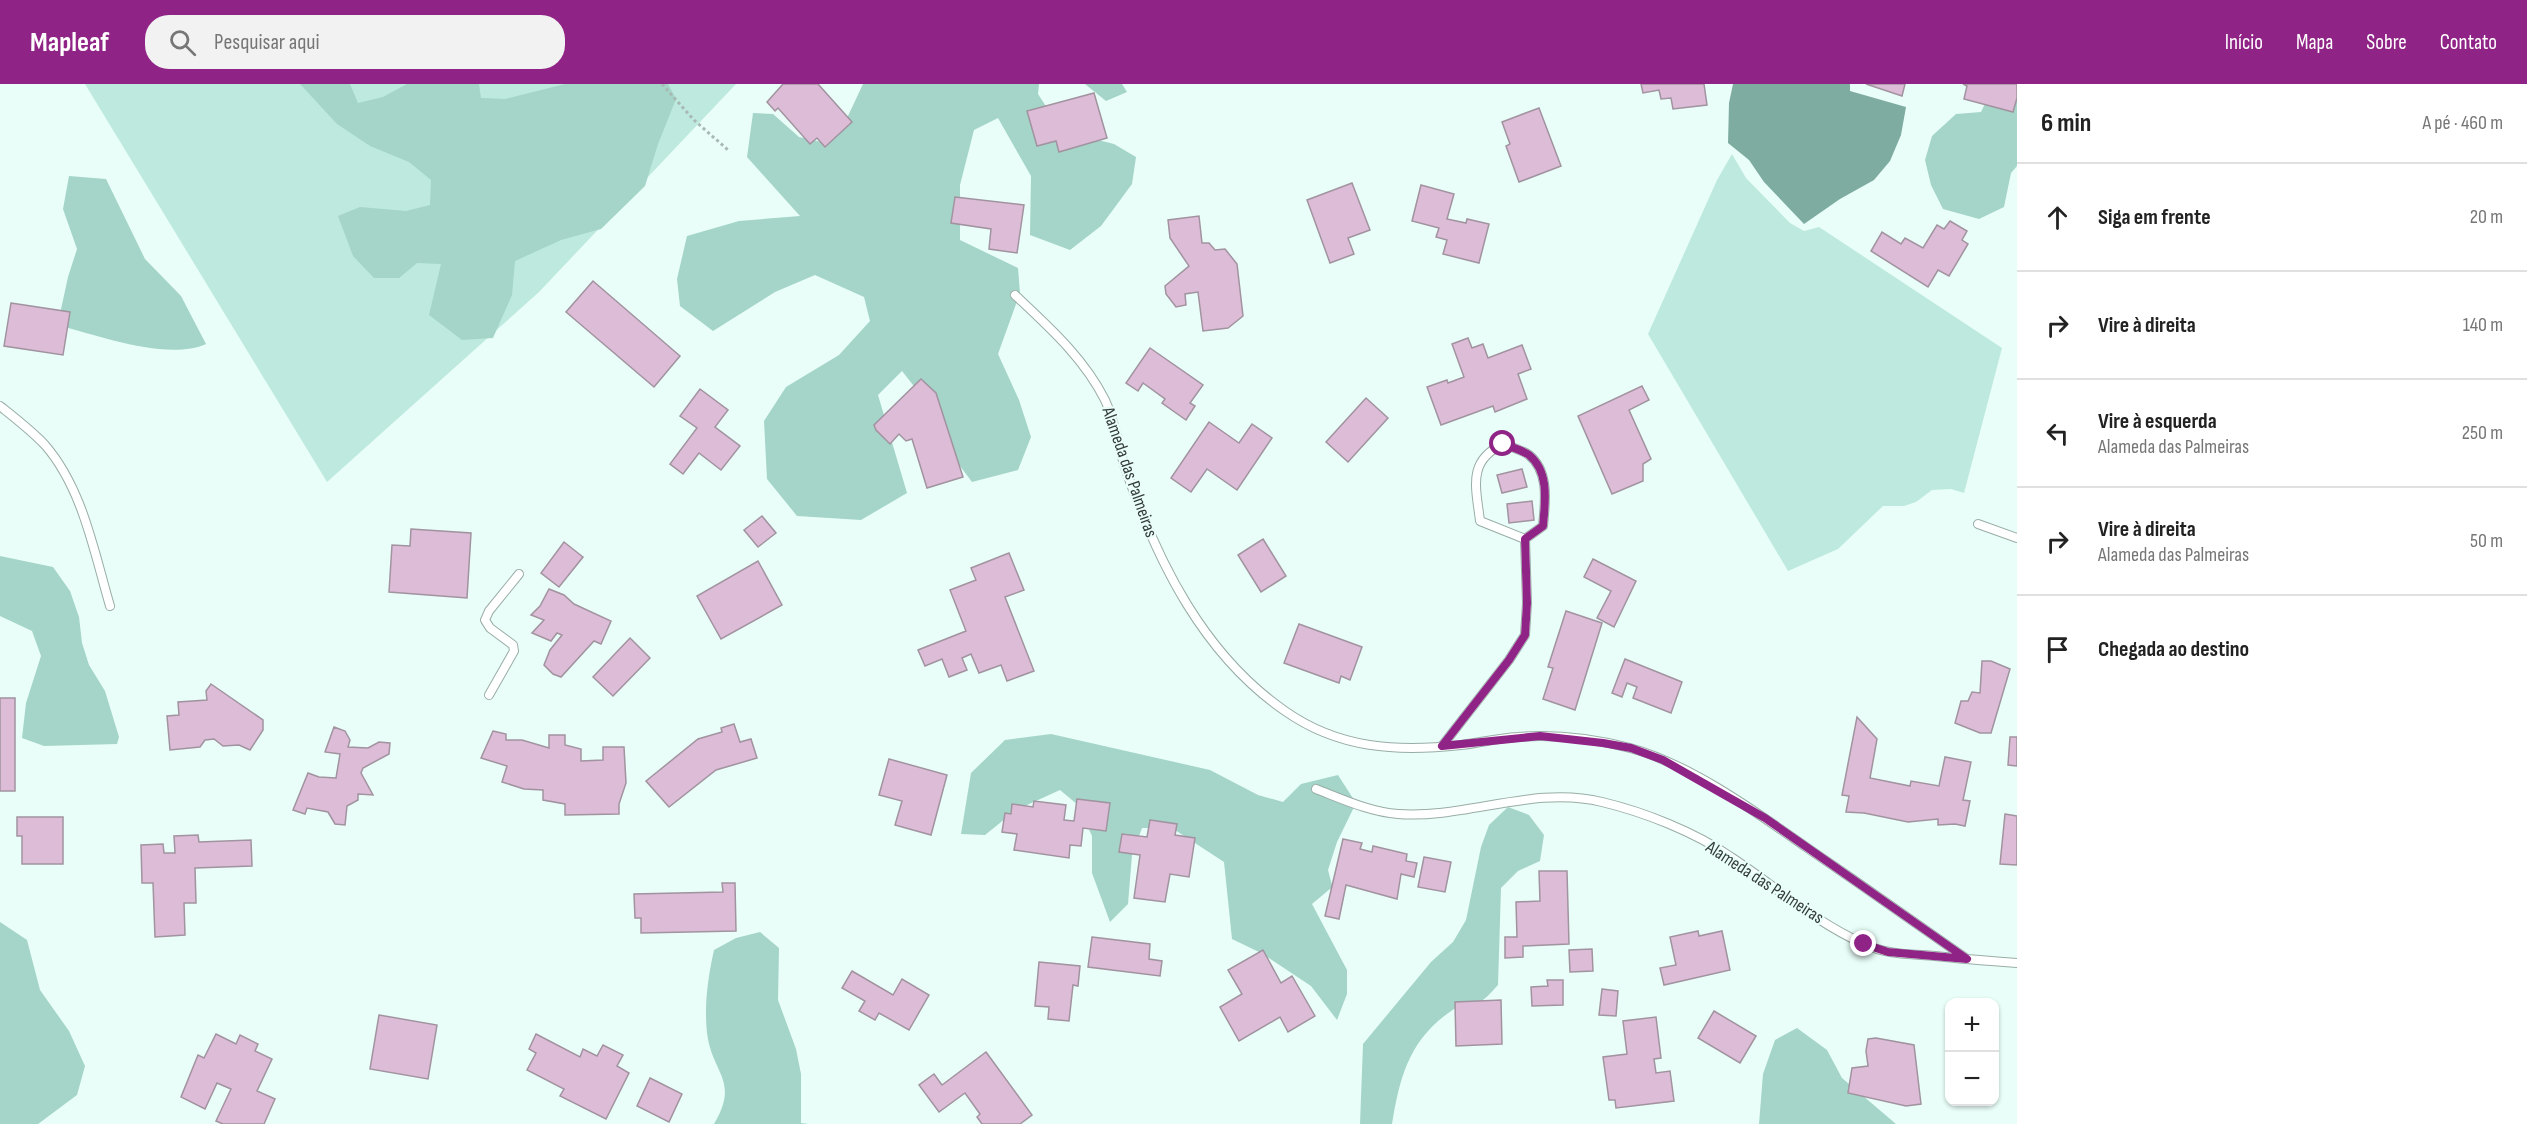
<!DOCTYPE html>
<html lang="pt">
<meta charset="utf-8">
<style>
body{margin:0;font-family:"Sofia Sans Condensed",sans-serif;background:#f2f2f2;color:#222}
.controls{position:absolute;right:18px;bottom:18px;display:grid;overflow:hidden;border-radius:12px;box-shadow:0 2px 4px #0004}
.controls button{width:54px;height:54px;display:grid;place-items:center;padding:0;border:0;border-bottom:2px solid #e0e0e0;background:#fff;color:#222;font:30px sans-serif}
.stop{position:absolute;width:18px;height:18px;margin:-14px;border:4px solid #8f2386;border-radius:50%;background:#fff}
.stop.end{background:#8f2386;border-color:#fff;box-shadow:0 2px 6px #0008}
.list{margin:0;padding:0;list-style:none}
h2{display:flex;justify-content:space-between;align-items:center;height:78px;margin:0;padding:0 24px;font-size:26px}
h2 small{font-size:20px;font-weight:400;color:#767676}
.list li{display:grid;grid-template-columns:39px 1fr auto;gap:18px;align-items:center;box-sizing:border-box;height:108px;padding:0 24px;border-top:2px solid #e0e0e0}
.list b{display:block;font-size:22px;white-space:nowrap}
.list p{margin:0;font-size:20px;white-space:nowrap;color:#767676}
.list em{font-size:20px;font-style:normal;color:#767676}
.icon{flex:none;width:33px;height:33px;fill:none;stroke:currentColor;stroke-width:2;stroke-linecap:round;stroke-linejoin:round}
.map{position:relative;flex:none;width:2017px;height:1040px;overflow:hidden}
header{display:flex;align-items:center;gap:36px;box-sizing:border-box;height:84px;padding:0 30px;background:#8f2386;color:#fff}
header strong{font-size:28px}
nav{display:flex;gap:33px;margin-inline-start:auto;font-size:21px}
.search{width:420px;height:54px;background:#f2f2f2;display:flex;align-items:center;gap:15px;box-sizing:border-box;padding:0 21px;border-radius:24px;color:#767676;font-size:22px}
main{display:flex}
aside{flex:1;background:#fff}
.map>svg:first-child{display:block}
.green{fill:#bee9de}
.forest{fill:#a4d5c8}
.water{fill:#7eaca1}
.building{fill:#ddbcd8;stroke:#a1939f;stroke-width:1.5}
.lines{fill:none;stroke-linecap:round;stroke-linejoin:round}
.service-casing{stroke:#99ada7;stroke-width:10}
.path{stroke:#a8b9b4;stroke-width:3;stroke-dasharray:3 3;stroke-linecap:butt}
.service{stroke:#fff;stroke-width:8}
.route{stroke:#8f2386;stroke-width:8}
.labels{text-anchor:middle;stroke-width:4.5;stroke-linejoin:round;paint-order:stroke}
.street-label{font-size:18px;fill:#343c3a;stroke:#e9fef8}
</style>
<header>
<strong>Mapleaf</strong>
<div class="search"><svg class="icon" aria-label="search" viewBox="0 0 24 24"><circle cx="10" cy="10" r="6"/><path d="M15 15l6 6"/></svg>Pesquisar aqui</div>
<nav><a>Início</a><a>Mapa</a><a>Sobre</a><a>Contato</a></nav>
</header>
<main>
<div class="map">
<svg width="2017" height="1040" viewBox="0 0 2017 1040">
<rect width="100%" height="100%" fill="#e9fef8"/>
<g class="green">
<path d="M85,0H736L539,208L327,398Z"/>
<path d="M1732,70L1746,94L1790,139L1804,147L1819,143L2002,264L1964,409L1951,405L1932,406L1916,418L1904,422H1883L1838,465L1788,487L1648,250L1717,96Z"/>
</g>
<g class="forest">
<path d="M300,0H350L358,19L383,13L407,0H479L481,14L505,15L565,0H668L676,15L658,60L645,102L601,145L561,156L515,177L512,211L493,254L462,256L429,231L441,180L417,179L399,194H374L353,172L338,132L360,123L406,127L430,121L431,96L409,78L370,62L337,40Z"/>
<path d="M863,0H1039L1038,10L1062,47L1114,60L1136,73L1132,100L1101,142L1070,166L1030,151L1031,92L998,34L974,46L960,101V156L1018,184L1020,209L998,270L1019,316L1031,353L1018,386L972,398L951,370L924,315L902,287L878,311L907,409L861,436L797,432L767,395L764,337L786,303L839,271L870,237L864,213L815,191L775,208L713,247L680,222L677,195L687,152L739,137L800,132L747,73L753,29L773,30L799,53L826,59L848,32Z"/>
<path d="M1085,0H1122L1127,8L1106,17Z"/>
<path d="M2017,0V82L2011,89L2004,123L1979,135L1943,125L1931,101L1925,76L1932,52L1956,30L1981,28L1993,3Z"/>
<path d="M69,92L106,95L145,175L181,212L206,260C167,277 100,252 61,242L58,239L68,193L77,165L63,125Z"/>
<path d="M0,472L53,483L70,507L79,533L82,559L89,581L105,607L119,653L117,660L44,662L22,654L26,619L41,572L32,547L0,532Z"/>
<path d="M1051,650L1210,686L1258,711L1283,718L1301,700L1338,691L1356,719L1337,758L1328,786L1333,805H1330L1312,820L1347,886V910L1337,936L1311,902L1263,870L1232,855L1224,778L1172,744H1142L1132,771L1128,820L1110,838L1092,789V752L1078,721L1060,706L1016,726L985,751L961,750L971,689L1005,656Z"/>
<path d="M1508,723L1529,731L1544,751L1540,777L1518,787L1501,804L1498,901C1493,906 1487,914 1481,917C1473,922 1462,919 1454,925C1410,954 1400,991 1392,1040H1360L1363,960L1431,878L1453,858L1466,836L1481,763L1489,741Z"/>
<path d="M0,838L27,856L40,906L69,947L85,982L77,1011L38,1040H0Z"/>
<path d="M760,848L779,864L778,916L796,965L801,990V1039L809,1040H714C740,996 712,990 707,949C704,921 708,893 714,866L736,854Z"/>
<path d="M1797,944L1827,966L1842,994L1896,1040H1759L1763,990L1775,956Z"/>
</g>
<path class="water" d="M1733,0H1850V7L1906,23L1901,51L1890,77L1874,96L1840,115L1804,140L1764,98L1749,76L1728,59L1729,19Z"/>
<g class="building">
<path d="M783,0H818L852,38L825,63L817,54L810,60L778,24L775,27L767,18Z"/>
<path d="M1641,0H1704L1707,21L1673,25L1671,14L1661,15L1659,6L1643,9Z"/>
<path d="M1866,0H1905L1902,12Z"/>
<path d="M1963,0H2017V14L2013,28L1964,15L1967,2Z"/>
<path d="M1094,9L1107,54L1059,68L1056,57L1037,62L1027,27Z"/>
<path d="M1539,24L1561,82L1519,98L1506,62L1510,60L1502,38Z"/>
<path d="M1352,99L1370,146L1348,154L1354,170L1330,179L1307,116Z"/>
<path d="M1421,101L1454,110L1447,135L1466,139L1467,135L1489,140L1479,179L1443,170L1447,156L1436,153L1439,144L1412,137Z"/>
<path d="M955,113L1024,121L1017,169L989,165L991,145L951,139Z"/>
<path d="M1199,132L1202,159H1209L1215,166L1225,165L1237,180L1243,232L1228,244L1203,247L1198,208L1185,210L1186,221L1176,223L1166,210L1165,202L1189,182L1170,154L1168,136Z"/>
<path d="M1950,137L1967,147L1962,156L1968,160L1949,192L1938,186L1928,203L1871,167L1882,148L1901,160L1905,154L1923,164L1937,141L1944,145Z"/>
<path d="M593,197L680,272L654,303L566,228Z"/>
<path d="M11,219L70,228L63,271L4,262Z"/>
<path d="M1468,254L1472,264L1483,260L1488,274L1522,261L1531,285L1518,290L1527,315L1495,328L1493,322L1441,341L1427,303L1447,296L1448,299L1464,293L1452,260Z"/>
<path d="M1150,264L1203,301L1190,319L1195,322L1186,336L1162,319L1165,315L1143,299L1138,307L1126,299Z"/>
<path d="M921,295L936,309L963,393L927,404L912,355L906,357L899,350L890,360L876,346L874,341Z"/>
<path d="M1642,302L1649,316L1629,326L1651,375L1643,380V397L1612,410L1578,332Z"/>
<path d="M700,305L728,326L715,343L740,362L721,386L699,369L683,390L670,380L697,344L680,332Z"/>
<path d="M1366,314L1388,334L1348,378L1326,358Z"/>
<path d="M1209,338L1239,359L1252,340L1272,354L1237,406L1207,385L1191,408L1171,394Z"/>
<path d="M1522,385L1527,403L1502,409L1497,391Z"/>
<path d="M1532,417L1534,436L1509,439L1507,420Z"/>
<path d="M762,432L776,449L758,463L744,446Z"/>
<path d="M411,445L471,449L467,514L389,508L392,461L410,462Z"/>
<path d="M1263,455L1286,492L1261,508L1238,471Z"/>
<path d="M564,458L583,473L559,503L541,489Z"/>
<path d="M1009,469L1024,506L1005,513L1034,587L1007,597L1001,581L979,589L971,570L962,574L967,586L949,593L942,575L925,582L918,566L966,547L950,506L976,496L971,484Z"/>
<path d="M1593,475L1636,497L1614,543L1597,534L1611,507L1584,493Z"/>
<path d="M758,477L782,521L721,555L697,512Z"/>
<path d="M549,505L564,511L574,520L611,537L601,560L594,557L561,593L553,590L544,581L550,566L562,551L557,549L551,557L532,549L544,536L531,531L540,522Z"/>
<path d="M1566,527L1602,539L1575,626L1543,615L1553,584L1548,583Z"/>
<path d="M1299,540L1362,563L1350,596L1341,592L1339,599L1284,579Z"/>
<path d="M630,554L650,574L613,612L593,593Z"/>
<path d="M1625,575L1682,598L1671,629L1633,614L1637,603L1627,599L1622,613L1612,609Z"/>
<path d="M1982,577H1991L2010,585L1991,649H1980L1955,639L1961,617H1968L1972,608L1980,609Z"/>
<path d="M211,600L263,636V646L250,666L239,661L223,662L214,655L205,656L200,663L170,666L167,632L179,631L178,618L207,616L206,607Z"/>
<rect x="0" y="614" width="15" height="93"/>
<path d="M1857,633L1877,655L1870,694L1910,702L1911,697L1939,702L1945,673L1971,678L1963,716L1970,717L1965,742L1955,740L1938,741V735L1908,738L1864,729L1846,728L1849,712L1842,711Z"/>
<path d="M734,640L740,658L751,655L757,674L716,686L669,723L646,697L698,655L722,648L721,644Z"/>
<path d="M334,643L345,647L350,656L348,663L368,664L379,658L390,659L389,670L363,684L361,689L373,711L358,710V716L347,722L345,741L335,740L328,728L307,724L305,730L293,726L308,689L319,693L336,694L340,670L325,668Z"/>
<path d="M493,647L506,650V656H522L549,664V651H565V661L581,665V677L603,676V663H624L626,699L619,720V730L565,731V720L543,716V706L524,705L502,698L507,682L481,674Z"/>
<path d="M2010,653H2017V682L2008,681Z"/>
<path d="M889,675L947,691L931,751L895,741L902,717L879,711Z"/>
<path d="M1077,715L1110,719L1106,747L1083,744L1081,762L1070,761L1069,774L1014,766L1017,750L1002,748L1005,729L1011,730L1012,720L1033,723L1034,717L1066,721L1064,736L1074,737Z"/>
<path d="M2005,730L2017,732V781L2000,780Z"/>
<path d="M17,733H63V780H22V752H17Z"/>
<path d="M1150,736L1177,740L1175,751L1195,754L1189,793L1170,790L1165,818L1134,814L1140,771L1119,768L1122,750L1147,753Z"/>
<path d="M198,751L199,758L251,756L252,782L195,784L196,819H184L185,851L155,853L153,799H142L141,761L163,760L164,769H175L174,752Z"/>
<path d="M1343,755L1362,759L1360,765L1372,768L1373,762L1407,770L1406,777L1417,779L1414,793L1401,790L1397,815L1346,801L1339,835L1325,832Z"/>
<path d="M1424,773L1451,778L1445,808L1418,803Z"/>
<path d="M1539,787H1567L1569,860L1523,862V873L1505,874V853H1517L1516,818L1540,817Z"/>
<path d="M722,799H735L736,847L641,849V834H635L634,810L723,808Z"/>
<path d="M1698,847L1699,852L1722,847L1730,886L1664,901L1660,884L1676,881L1670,853Z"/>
<path d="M1092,853L1150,860L1149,875L1162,877L1160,892L1088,883Z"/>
<path d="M1592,865L1593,887L1570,888L1569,866Z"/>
<path d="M1263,866L1281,899L1292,892L1315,932L1288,948L1280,933L1239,957L1220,923L1242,910L1228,886Z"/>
<path d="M1039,878L1080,882L1078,902L1073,901L1069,937L1048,935L1049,923L1035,922Z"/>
<path d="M852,887L893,911L902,895L929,911L909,946L879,929L875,936L859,927L865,917L842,904Z"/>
<path d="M1547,896H1563V921L1532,922L1531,903L1548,902Z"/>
<path d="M1602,905L1618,907L1616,932L1599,931Z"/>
<path d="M1501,916L1502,960L1456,962L1455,918Z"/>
<path d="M1714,927L1756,952L1740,979L1698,954Z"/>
<path d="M379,931L437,941L428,995L370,985Z"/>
<path d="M1656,933L1661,974L1654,975L1656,989L1670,987L1674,1017L1616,1024L1615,1016H1609L1603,973L1627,970L1623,937Z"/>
<path d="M216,950L236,960L240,951L258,960L255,967L272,975L257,1007L275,1015L264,1040H223L216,1037L231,1005L217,999L205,1025L181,1013L198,971L204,974Z"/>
<path d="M536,950L580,973L583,965L597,972L603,961L623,971L617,982L629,989L606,1035L560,1012L564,1005L527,986L536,969L529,965Z"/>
<path d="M1876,954L1914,961L1921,1020L1906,1022L1848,1009L1852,984L1868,982L1866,967L1868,955Z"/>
<path d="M986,968L1032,1031L1020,1040H982L977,1033L980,1030L965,1009L939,1028L919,1001L934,990L942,1001Z"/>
<path d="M650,994L682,1010L669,1038L637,1022Z"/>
</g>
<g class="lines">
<g class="service-casing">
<g id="service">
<path d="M1015,211C1049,243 1084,274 1105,316C1116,339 1118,365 1127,389C1158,479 1204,571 1285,627C1339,665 1397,668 1461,661C1480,659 1498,654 1517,653C1554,650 1595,655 1630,664C1690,680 1756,728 1806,763C1860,800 1914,838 1967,875"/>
<path d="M0,322C15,334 32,347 45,361C83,405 94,468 110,522"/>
<path d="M1503,360C1511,363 1522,366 1529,371C1550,388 1545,419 1543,442L1525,455L1480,437C1476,403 1467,377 1503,360Z"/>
<path d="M1978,440L2017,454"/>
<path d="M489,611L514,567L513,561L490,544L485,536L489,527L519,490"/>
<path d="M1442,662L1509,576L1525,551L1527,519L1525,455"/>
<path d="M1316,705C1342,715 1370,728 1398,730C1466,735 1534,701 1602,718C1644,728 1695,748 1731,773C1775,802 1816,839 1864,860C1887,871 1911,870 1935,872C1963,875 1990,877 2017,879"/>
</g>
</g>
<path class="path" d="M662,0L694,36L728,66"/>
<use href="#service" class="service"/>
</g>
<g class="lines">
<path class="route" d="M1503,360C1511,363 1522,366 1529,371C1550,388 1545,419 1543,442L1525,455L1527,519L1525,551L1509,576L1442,662L1540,652L1603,659L1631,664L1663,676L1765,734L1967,875L1888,868L1864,860"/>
</g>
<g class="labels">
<g class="street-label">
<text transform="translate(1130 388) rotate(71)" y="6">Alameda das Palmeiras</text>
<text transform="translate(1765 798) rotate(33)" y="6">Alameda das Palmeiras</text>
</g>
</g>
</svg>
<div class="controls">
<button>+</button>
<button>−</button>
</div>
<div class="stop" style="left:1503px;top:360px"></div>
<div class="stop end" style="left:1864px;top:860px"></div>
</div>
<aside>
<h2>6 min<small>A pé · 460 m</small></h2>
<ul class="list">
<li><svg class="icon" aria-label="ahead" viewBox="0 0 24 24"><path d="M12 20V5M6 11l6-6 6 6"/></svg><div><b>Siga em frente</b></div><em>20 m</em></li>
<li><svg class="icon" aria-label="right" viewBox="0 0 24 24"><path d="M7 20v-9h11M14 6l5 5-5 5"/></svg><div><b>Vire à direita</b></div><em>140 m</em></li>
<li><svg class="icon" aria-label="left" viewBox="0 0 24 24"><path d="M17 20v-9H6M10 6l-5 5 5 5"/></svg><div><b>Vire à esquerda</b><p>Alameda das Palmeiras</p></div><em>250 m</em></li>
<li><svg class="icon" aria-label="right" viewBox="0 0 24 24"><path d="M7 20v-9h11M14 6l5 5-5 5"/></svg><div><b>Vire à direita</b><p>Alameda das Palmeiras</p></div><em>50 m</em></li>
<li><svg class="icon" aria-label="arrive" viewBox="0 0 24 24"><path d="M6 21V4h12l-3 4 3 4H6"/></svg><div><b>Chegada ao destino</b></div></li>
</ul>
</aside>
</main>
